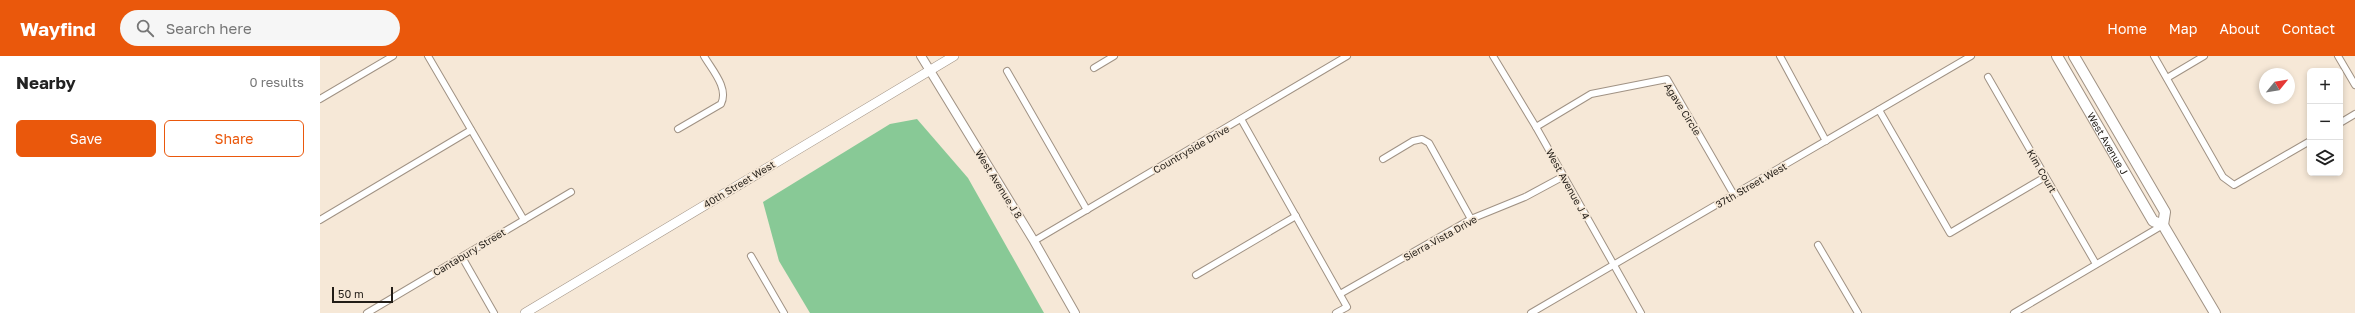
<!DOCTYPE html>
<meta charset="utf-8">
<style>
body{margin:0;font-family:"Golos Text",sans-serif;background:#f6f6f6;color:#222}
.controls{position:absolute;right:12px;top:12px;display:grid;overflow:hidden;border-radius:6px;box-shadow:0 2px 6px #0003}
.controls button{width:36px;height:36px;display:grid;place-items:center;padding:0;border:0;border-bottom:1px solid #e0e0e0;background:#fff;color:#222;font:20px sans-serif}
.compass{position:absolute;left:1939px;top:12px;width:36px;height:36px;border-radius:50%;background:#fff;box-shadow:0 2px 6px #0003;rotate:60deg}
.scale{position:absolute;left:12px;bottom:10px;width:61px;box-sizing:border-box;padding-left:4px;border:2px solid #221d17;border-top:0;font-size:11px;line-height:14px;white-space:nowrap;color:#221d17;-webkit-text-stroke:3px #f6e8d7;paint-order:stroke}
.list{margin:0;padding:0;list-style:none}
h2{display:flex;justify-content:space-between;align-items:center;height:52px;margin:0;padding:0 16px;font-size:17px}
h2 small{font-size:13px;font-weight:400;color:#767676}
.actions{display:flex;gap:8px;padding:12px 16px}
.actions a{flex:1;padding:9px 0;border:1px solid #ea580c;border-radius:6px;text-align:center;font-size:14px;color:#ea580c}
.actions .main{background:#ea580c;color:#fff}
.icon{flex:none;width:22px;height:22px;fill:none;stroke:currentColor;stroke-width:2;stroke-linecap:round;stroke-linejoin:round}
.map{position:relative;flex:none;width:2035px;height:257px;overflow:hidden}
header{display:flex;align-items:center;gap:24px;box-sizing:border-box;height:56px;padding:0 20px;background:#ea580c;color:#fff}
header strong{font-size:19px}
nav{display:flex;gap:22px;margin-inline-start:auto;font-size:14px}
.search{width:280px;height:36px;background:#f6f6f6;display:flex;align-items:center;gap:10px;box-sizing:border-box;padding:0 14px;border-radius:22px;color:#767676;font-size:15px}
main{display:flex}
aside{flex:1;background:#fff}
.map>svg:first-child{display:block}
.green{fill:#88c996}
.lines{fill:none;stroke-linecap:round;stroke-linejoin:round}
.minor-casing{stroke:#a09284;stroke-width:8}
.tertiary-casing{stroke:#a09284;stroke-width:10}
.secondary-casing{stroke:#a09284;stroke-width:10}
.primary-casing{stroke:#a09284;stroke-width:12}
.minor{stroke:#fff;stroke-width:6}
.tertiary{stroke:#fff;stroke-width:8}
.secondary{stroke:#fff;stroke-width:9}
.primary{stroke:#fff;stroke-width:10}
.labels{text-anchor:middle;stroke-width:3.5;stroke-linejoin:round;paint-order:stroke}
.street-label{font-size:10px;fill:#221d17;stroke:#f6e8d7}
</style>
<header>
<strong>Wayfind</strong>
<div class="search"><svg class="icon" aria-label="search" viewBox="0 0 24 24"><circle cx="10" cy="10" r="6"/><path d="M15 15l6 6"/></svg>Search here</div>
<nav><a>Home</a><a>Map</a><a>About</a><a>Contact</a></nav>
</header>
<main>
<aside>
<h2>Nearby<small>0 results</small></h2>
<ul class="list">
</ul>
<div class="actions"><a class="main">Save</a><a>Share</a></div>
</aside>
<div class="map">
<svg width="2035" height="257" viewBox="0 0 2035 257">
<rect width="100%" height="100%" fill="#f6e8d7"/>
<path class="green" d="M597,63L648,122L724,257H490L459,205L443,146L570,68Z"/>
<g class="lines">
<g class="minor-casing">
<g id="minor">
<path d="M108,0L204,164"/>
<path d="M1173,0L1216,71L1321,257"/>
<path d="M1460,0L1506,85"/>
<path d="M1834,0L1903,121L1914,129L1990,85"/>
<path d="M2018,0L2035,29"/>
<path d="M774,12L794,0"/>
<path d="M687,15L767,154"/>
<path d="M1668,21L1776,208"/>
<path d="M1847,22L1884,0"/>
<path d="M0,43L73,0"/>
<path d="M1559,54L1630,177L1725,121"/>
<path d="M921,63L1027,251L1016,257"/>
<path d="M2020,67L2035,58"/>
<path d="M1216,71L1271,38L1347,23L1414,139"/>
<path d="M358,73L401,48C409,32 392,14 384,0"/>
<path d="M1063,103L1093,85L1102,83L1109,87L1151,163"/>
<path d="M0,164L151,74"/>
<path d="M714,185L1027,0"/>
<path d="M1498,189L1538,257"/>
<path d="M431,200L464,257"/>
<path d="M142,201L174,257"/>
<path d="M876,219L976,160"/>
<path d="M1020,238L1151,163L1205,141L1244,120"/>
<path d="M47,257L251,136"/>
<path d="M1211,257L1651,0"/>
<path d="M1694,257L1843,169"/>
</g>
</g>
<g class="tertiary-casing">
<path id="tertiary" d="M601,0L714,185L755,257"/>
</g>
<g class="secondary-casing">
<path id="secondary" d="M205,257L634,0"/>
</g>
<g class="primary-casing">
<g id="primary">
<path id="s1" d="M1737,0L1833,165L1843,169L1895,257"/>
<path d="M1754,0L1845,156L1843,169"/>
</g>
</g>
<use href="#minor" class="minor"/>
<use href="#tertiary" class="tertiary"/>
<use href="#secondary" class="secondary"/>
<use href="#primary" class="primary"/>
</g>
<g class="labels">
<g class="street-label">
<text transform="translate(1363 53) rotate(58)" y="4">Agave Circle</text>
<text dy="4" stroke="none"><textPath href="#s1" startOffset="101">West Avenue J</textPath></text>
<text transform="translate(871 93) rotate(-30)" y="4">Countryside Drive</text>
<text transform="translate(1722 115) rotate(60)" y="4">Kim Court</text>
<text transform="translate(419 128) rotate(-31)" y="4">40th Street West</text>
<text transform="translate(679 128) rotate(58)" y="4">West Avenue J 8</text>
<text transform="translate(1248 128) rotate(61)" y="4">West Avenue J 4</text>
<text transform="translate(1431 129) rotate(-30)" y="4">37th Street West</text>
<text transform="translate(1120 182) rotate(-29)" y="4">Sierra Vista Drive</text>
<text transform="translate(149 196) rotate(-31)" y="4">Cantabury Street</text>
</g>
</g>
</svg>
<div class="controls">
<button>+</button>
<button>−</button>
<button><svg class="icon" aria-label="layers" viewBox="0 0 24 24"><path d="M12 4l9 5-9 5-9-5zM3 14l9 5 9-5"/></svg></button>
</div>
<svg class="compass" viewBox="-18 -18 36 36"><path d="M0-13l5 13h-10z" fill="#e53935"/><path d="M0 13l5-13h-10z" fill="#767676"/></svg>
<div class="scale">50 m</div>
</div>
</main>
